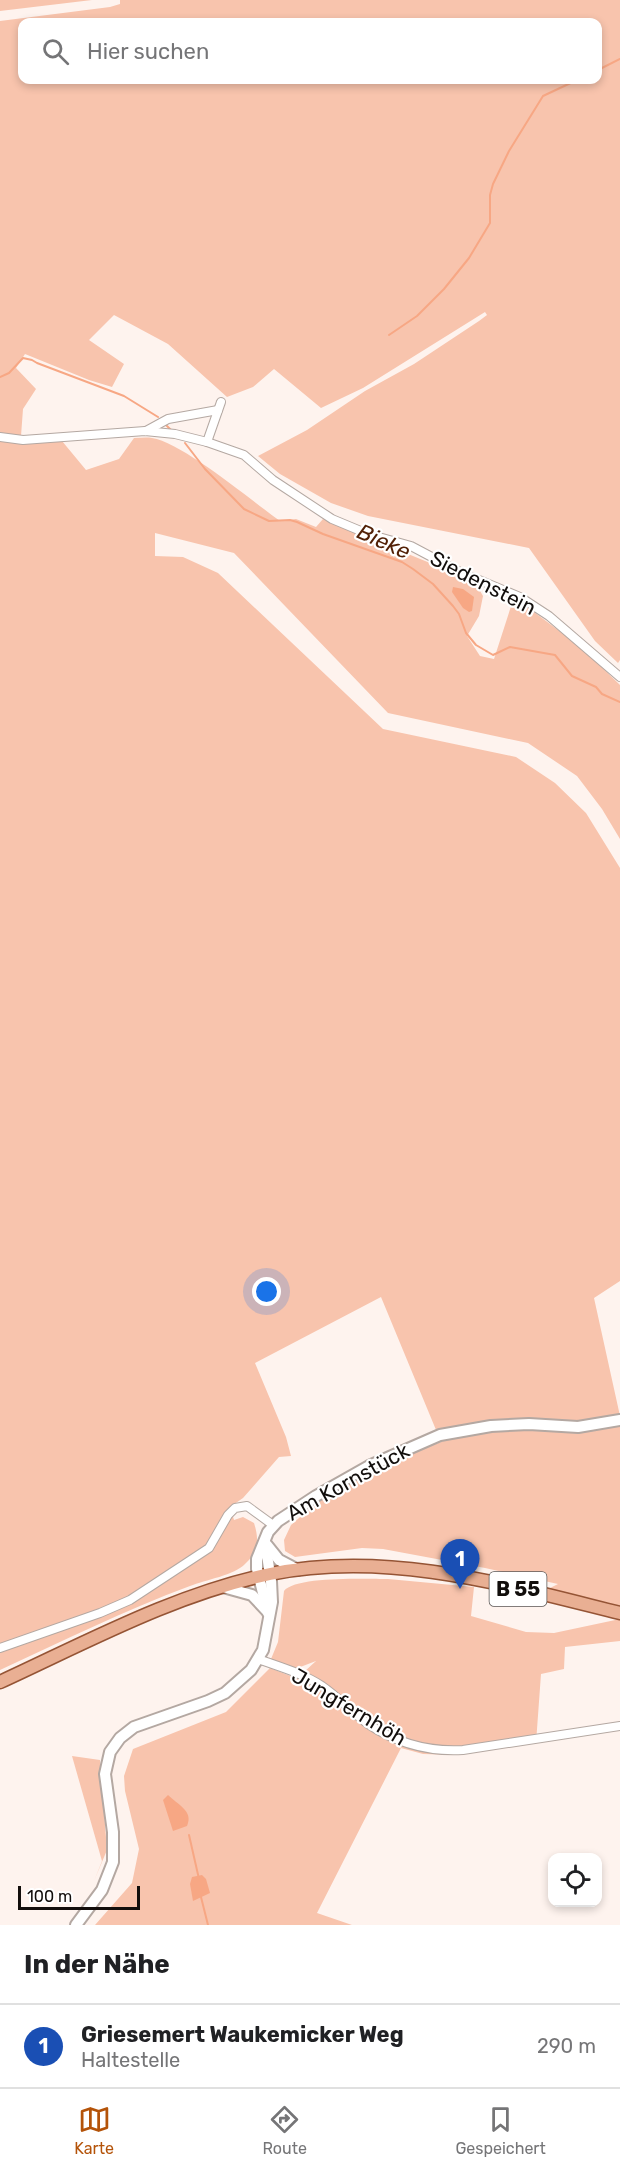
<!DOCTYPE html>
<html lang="de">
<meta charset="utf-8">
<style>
body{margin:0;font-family:Rubik,sans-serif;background:#f6f6f6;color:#202124}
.controls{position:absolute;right:18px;bottom:18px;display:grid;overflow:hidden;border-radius:12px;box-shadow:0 3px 9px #0003}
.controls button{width:54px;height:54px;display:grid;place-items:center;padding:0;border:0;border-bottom:2px solid #e0e0e0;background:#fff;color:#202124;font:30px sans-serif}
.scale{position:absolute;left:18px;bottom:15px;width:122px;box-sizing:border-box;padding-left:6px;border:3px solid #120e0c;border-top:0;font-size:16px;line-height:21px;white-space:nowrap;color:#120e0c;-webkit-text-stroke:4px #fff;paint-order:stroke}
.you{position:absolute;left:267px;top:1292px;width:21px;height:21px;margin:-15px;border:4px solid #fff;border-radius:50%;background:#1a73e8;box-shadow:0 0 0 9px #1a73e833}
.badge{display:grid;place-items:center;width:39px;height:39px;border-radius:50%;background:#b45309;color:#fff;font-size:20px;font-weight:700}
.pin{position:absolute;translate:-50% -50px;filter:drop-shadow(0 2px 3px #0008)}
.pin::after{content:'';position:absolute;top:32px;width:21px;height:18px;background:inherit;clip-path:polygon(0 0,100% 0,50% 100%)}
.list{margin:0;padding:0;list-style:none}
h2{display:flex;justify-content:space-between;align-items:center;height:78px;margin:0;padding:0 24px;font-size:26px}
h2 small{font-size:20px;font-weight:400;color:#757577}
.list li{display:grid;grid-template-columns:39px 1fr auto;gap:18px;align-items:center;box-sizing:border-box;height:84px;padding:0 24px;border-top:2px solid #e0e0e0}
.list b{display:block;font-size:22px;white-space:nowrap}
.list p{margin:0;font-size:20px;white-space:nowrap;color:#757577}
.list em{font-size:20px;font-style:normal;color:#757577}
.icon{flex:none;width:33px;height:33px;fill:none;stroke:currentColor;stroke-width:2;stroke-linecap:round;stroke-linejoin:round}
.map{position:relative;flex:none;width:620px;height:1925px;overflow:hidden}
.search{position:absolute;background:#fff;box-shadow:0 3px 9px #0003;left:18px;right:18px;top:18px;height:66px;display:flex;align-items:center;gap:15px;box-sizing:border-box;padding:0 21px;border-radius:12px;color:#757577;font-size:22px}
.sheet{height:162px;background:#fff}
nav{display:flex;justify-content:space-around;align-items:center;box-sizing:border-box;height:84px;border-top:2px solid #e0e0e0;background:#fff;font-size:16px;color:#757577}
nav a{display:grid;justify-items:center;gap:3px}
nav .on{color:#b45309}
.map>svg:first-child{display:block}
.green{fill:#f8c4ad;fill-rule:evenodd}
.water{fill:#f7a784}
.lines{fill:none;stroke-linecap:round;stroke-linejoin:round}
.stream{stroke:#f7a784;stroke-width:2}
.minor-casing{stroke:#b4a8a2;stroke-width:10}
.tertiary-casing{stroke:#b4a8a2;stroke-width:14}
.primary-casing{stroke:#955435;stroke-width:15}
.minor{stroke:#fff;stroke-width:8}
.tertiary{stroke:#fff;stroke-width:10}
.primary{stroke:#e9af93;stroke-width:12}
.labels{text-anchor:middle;stroke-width:4.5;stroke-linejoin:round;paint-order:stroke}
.shield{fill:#fff;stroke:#595655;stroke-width:1.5}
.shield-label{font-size:20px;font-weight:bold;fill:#120e0c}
.street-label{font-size:21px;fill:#120e0c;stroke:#fff}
.water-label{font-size:22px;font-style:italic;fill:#522107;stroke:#fff}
</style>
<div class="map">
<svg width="620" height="1925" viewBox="0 0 620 1925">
<rect width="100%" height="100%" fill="#fef3ee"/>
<g class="green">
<path d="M0,0H92L0,11Z"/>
<path d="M120,0H620V660L618,663L595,641L529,548L368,516L331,503L280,474L258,456L307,430L365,391L414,364L479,321L487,315L485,312L363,388L321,408L274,369L253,387L227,397L168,344L114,315L89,340L124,364L112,387L89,380L25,354L16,368L36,389L23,409L21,436L22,438L0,434V21L110,7L120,4ZM22,22H598V80H22Z"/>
<path d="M134,438C140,438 146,437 152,438C183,443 252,501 280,521L296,519L316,527L323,519L430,563L476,584L483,596L479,616L467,636L480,656L494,659L514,597L582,648L620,685V839L602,809L577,776L528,743L388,713L234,553L155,533V556L183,557L218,573L383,729L516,757L555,783L586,813L620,868V1281L594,1298L620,1416V1613L540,1593L558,1584L485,1568L383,1549L362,1548L295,1557L285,1551L284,1540L291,1525L315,1504L370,1470L441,1442L381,1297L255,1363L286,1437L291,1456L279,1457L243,1498L230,1507L234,1520L243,1517L254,1523C259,1539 259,1551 245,1564C235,1575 205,1580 190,1586C125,1610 63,1641 0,1670V440L24,444L62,441L86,470L119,459Z"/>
<path d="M388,1579L474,1587L471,1616L526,1632L554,1633L620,1619V1641L565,1647L564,1669L541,1674L536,1743L457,1755L423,1754L401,1748L317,1913L352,1925H95L132,1883L139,1849L125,1791L124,1776L133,1749L226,1712L270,1668L316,1686L365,1726L401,1748L404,1739C368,1721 339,1693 304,1672L316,1661L295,1669L271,1659L278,1642L284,1591C295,1576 367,1579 388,1579Z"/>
<path d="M72,1756L100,1760L107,1850L94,1881L102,1861Z"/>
</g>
<g class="water">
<path d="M453,587L463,589L474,597L472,611L469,612L463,608L452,592Z"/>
<path d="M168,1795C178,1805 194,1811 187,1826L173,1831L163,1800Z"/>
<path d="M202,1875L206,1879L210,1893L193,1901L190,1884L192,1877Z"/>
</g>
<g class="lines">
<g class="stream">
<path d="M598,70L620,59"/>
<path d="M389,335L417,316L444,289L469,258L490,223V195L493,184L509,151L543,96L577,80"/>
<path d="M0,377L9,373L23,358L32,360L37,363L124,396L158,417"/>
<path d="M165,424L172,431"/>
<path d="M185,443L205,469L244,509L269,521L290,520L297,522L323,534L402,562L413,569L433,584L453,606L459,614L466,633L476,645L493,655L510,647L555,655L572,676L596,687L602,694L620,702"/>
<path d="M189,1835L199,1879"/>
<path d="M201,1897L208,1925"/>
</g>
<g class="minor-casing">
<g id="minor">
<path d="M146,431L168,419L218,410"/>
<path d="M0,437L23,440L145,431L175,434L207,442L244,455L273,480L332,519L368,534L411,546L460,572L520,597L549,616L620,677"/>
<path d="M207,442L221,402"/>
<path d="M0,1648L100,1613L130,1600L209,1548L228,1515L235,1508L247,1506L273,1525"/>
<path d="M258,1659C280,1667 302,1673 322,1686C338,1697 352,1712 368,1724C398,1744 428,1752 463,1750L620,1726"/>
</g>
</g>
<g class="tertiary-casing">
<g id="tertiary">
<path d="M267,1545L279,1560L298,1570"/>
<path d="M223,1587L252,1595L266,1610"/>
<path d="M268,1613L257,1569V1559L268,1532L278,1521L316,1496L369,1466L440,1435L491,1426L529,1424L578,1427L620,1420"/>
<path d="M76,1925L102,1890L113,1862V1832L105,1774L110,1752L120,1738L134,1727L208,1701L225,1693L251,1670L263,1650L272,1602L271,1581L265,1542"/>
</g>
</g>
<g class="primary-casing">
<path id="primary" d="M0,1682C87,1642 175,1594 270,1574C388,1550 507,1585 620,1613"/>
</g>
<use href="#minor" class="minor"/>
<use href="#tertiary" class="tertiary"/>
<use href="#primary" class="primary"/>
</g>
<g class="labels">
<rect class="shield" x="489.5" y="1572" width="57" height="34" rx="4.5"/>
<g class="shield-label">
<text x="518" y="1596">B 55</text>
</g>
<g class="street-label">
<text transform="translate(483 583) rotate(27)" y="7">Siedenstein</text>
<text transform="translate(348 1482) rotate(-29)" y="7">Am Kornstück</text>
<text transform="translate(349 1707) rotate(31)" y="7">Jungfernhöh</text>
</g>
<g class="water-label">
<text transform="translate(384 541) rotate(24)" y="8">Bieke</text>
</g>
</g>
</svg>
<div class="controls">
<button><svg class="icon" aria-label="locate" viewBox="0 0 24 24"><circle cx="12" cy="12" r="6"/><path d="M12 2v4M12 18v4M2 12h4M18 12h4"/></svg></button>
</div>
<div class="scale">100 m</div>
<div class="you"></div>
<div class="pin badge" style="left:460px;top:1589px;background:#1a4fb4">1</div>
<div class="search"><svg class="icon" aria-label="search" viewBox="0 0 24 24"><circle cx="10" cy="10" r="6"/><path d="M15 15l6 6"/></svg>Hier suchen</div>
</div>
<section class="sheet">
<h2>In der Nähe<small></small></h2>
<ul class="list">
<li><span class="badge" style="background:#1a4fb4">1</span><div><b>Griesemert Waukemicker Weg</b><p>Haltestelle</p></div><em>290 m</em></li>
</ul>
</section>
<nav>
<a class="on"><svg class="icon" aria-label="map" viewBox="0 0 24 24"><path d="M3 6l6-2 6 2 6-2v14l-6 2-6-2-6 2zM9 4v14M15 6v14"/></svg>Karte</a>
<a><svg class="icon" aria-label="directions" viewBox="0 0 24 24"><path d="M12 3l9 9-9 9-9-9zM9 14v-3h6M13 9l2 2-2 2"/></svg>Route</a>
<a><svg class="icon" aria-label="saved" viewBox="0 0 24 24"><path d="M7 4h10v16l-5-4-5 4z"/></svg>Gespeichert</a>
</nav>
